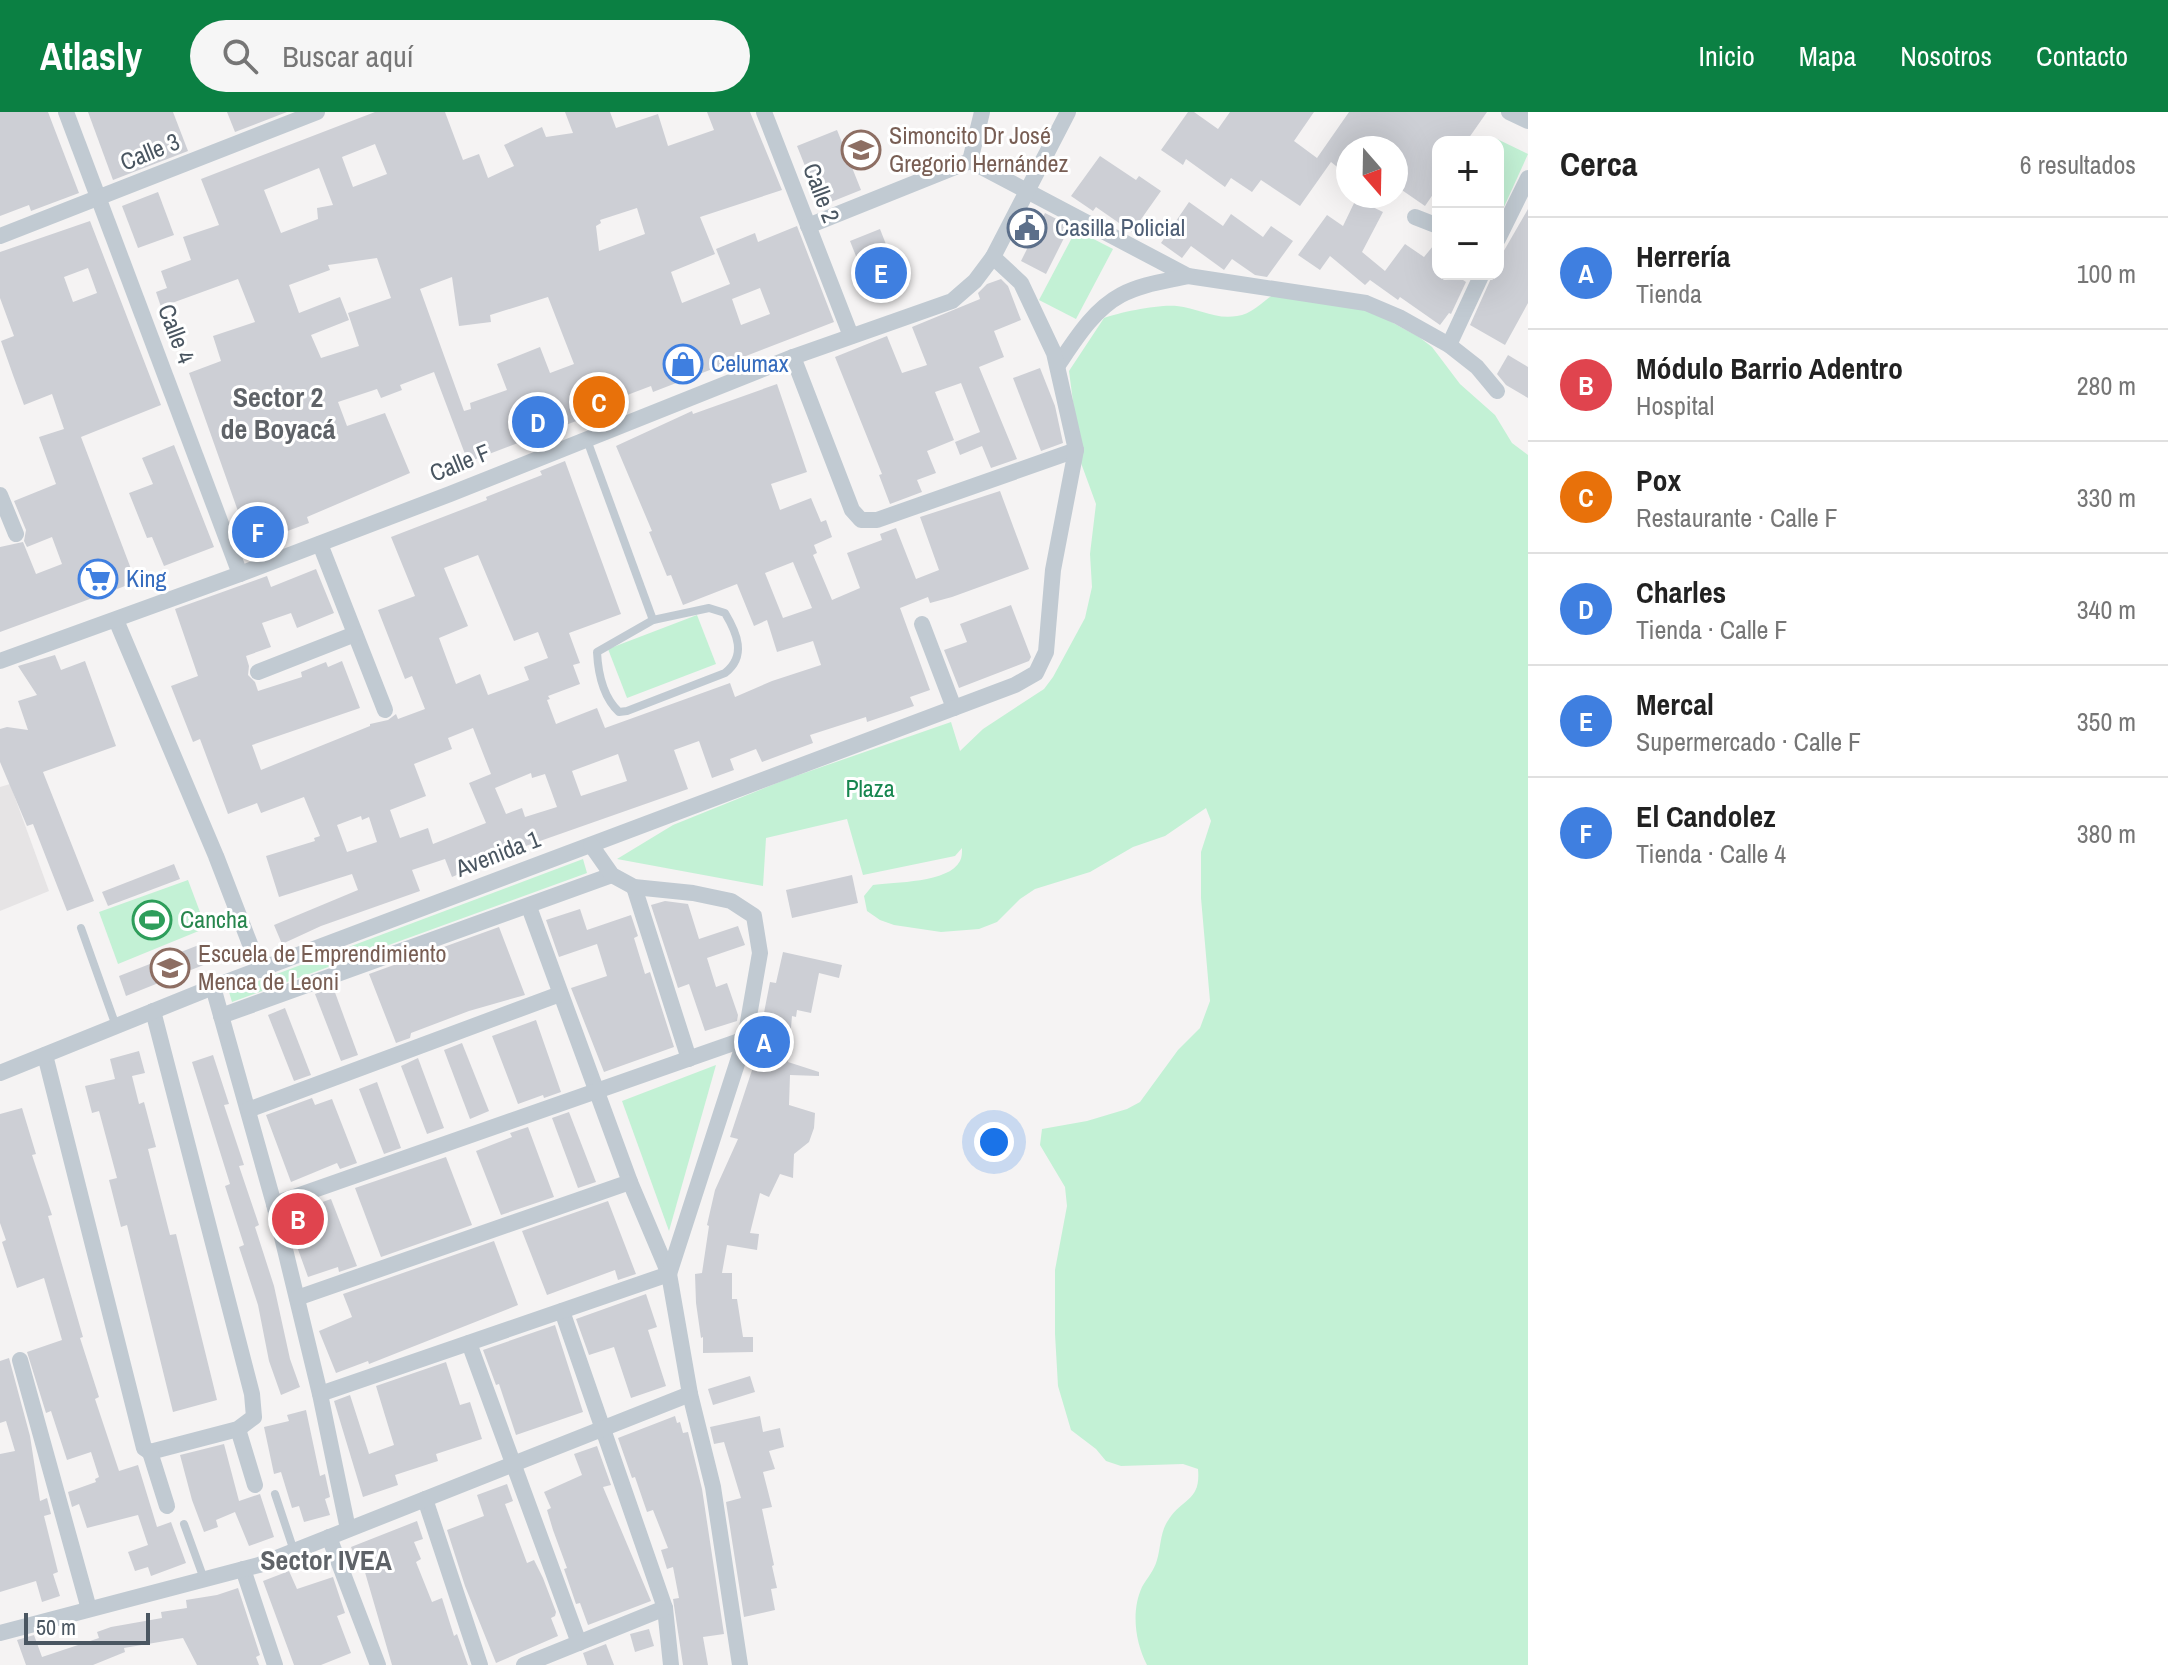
<!DOCTYPE html>
<html lang="es">
<meta charset="utf-8">
<style>
body{margin:0;font-family:"Archivo Narrow",sans-serif;background:#f6f6f6;color:#222}
.controls{position:absolute;right:24px;top:24px;display:grid;overflow:hidden;border-radius:16px;box-shadow:0 8px 32px #0002}
.controls button{width:72px;height:72px;display:grid;place-items:center;padding:0;border:0;border-bottom:2px solid #e0e0e0;background:#fff;color:#222;font:40px sans-serif}
.compass{position:absolute;left:1336px;top:24px;width:72px;height:72px;border-radius:50%;background:#fff;box-shadow:0 8px 32px #0002;rotate:160deg}
.scale{position:absolute;left:24px;bottom:20px;width:126px;box-sizing:border-box;padding-left:8px;border:4px solid #4a5661;border-top:0;font-size:22px;line-height:28px;white-space:nowrap;color:#4a5661;-webkit-text-stroke:6px #fff;paint-order:stroke}
.you{position:absolute;left:994px;top:1030px;width:28px;height:28px;margin:-20px;border:6px solid #fff;border-radius:50%;background:#1a73e8;box-shadow:0 0 0 12px #1a73e833}
.badge{display:grid;place-items:center;width:52px;height:52px;border-radius:50%;background:#0b8043;color:#fff;font-size:26px;font-weight:700}
.pin{position:absolute;translate:-50% -50%;border:4px solid #fff;box-shadow:0 2px 8px #0006}
.list{margin:0;padding:0;list-style:none}
h2{display:flex;justify-content:space-between;align-items:center;height:104px;margin:0;padding:0 32px;font-size:34px}
h2 small{font-size:26px;font-weight:400;color:#767676}
.list li{display:grid;grid-template-columns:52px 1fr auto;gap:24px;align-items:center;box-sizing:border-box;height:112px;padding:0 32px;border-top:2px solid #e0e0e0}
.list b{display:block;font-size:30px;white-space:nowrap}
.list p{margin:0;font-size:26px;white-space:nowrap;color:#767676}
.list em{font-size:26px;font-style:normal;color:#767676}
.icon{flex:none;width:44px;height:44px;fill:none;stroke:currentColor;stroke-width:2;stroke-linecap:round;stroke-linejoin:round}
.map{position:relative;flex:none;width:1528px;height:1553px;overflow:hidden}
header{display:flex;align-items:center;gap:48px;box-sizing:border-box;height:112px;padding:0 40px;background:#0b8043;color:#fff}
header strong{font-size:38px}
nav{display:flex;gap:44px;margin-inline-start:auto;font-size:28px}
.search{width:560px;height:72px;background:#f6f6f6;display:flex;align-items:center;gap:20px;box-sizing:border-box;padding:0 28px;border-radius:44px;color:#767676;font-size:30px}
main{display:flex}
aside{flex:1;background:#fff}
.map>svg:first-child{display:block}
.education{fill:#e6e4e5}
.green{fill:#c3f1d5}
.building{fill:#cdcfd5;fill-rule:evenodd}
.lines{fill:none;stroke-linecap:round;stroke-linejoin:round}
.lane{stroke:#c1cad2;stroke-width:8}
.street{stroke:#c1cad2;stroke-width:16}
.labels{text-anchor:middle;stroke-width:6;stroke-linejoin:round;paint-order:stroke}
.education-label{font-size:24px;fill:#785e54;stroke:#fff;text-anchor:start}
.street-label{font-size:24px;fill:#4a5661;stroke:#fff}
.service-label{font-size:24px;fill:#4e5e75;stroke:#fff;text-anchor:start}
.shop-label{font-size:24px;fill:#366cbe;stroke:#fff;text-anchor:start}
.park-label{font-size:24px;fill:#17864f;stroke:#fff}
.leisure-label{font-size:24px;fill:#27864d;stroke:#fff;text-anchor:start}
.quarter-label{font-size:28px;font-weight:bold;fill:#5f6368;stroke:#fff}
</style>
<header>
<strong>Atlasly</strong>
<div class="search"><svg class="icon" aria-label="search" viewBox="0 0 24 24"><circle cx="10" cy="10" r="6"/><path d="M15 15l6 6"/></svg>Buscar aquí</div>
<nav><a>Inicio</a><a>Mapa</a><a>Nosotros</a><a>Contacto</a></nav>
</header>
<main>
<div class="map">
<svg width="1528" height="1553" viewBox="0 0 1528 1553">
<rect width="100%" height="100%" fill="#f5f3f3"/>
<path class="education" d="M10,672L49,779L0,799V675Z"/>
<g class="green">
<path d="M1495,26L1528,42L1498,108V30H1493Z"/>
<path d="M1076,118L1113,137L1076,207L1039,188Z"/>
<path d="M1274,182L1362,194L1419,225L1432,235L1460,272L1495,303L1512,331L1528,343V1553H1147C1135,1530 1131,1499 1142,1475C1147,1466 1154,1459 1157,1448C1161,1435 1160,1419 1169,1407C1183,1386 1201,1389 1198,1357L1183,1352L1121,1354L1106,1349L1096,1337L1071,1318L1058,1274L1055,1222V1158L1067,1094L1065,1075L1040,1033L1042,1017L1087,1009L1127,997L1140,990L1178,938L1200,916L1210,889L1201,786V740L1211,709L1206,696L1165,724L1133,735L1090,760L1035,777L1020,787L997,810L979,817L941,820L894,813L880,808L867,799L864,784L873,773C894,770 949,771 960,749C962,745 962,741 962,736L955,744L863,763L847,707L766,726L763,774L617,747L673,713L787,667L951,610L960,639L983,617L1044,577L1053,565L1085,506L1092,475L1090,442L1096,392L1081,351L1069,259L1104,206C1120,200 1160,192 1177,194C1198,196 1215,208 1237,204C1252,202 1262,190 1274,182Z"/>
<path d="M697,503L716,552L627,586L608,537Z"/>
<path d="M583,747L587,761L232,890L229,880Z"/>
<path d="M188,768L206,816L118,852L99,800Z"/>
<path d="M716,953L669,1119L622,989Z"/>
</g>
<g class="building">
<path d="M0,0H48L79,81L31,99L29,93L0,104Z"/>
<path d="M88,0H173L188,39L113,68Z"/>
<path d="M227,0H287L235,20Z"/>
<path d="M375,0H445L463,48L479,42L488,66L514,54L504,33L542,15L546,25L573,21L565,0H610L616,16L658,2L668,34L714,18L707,0H750L782,78L700,105L715,142L671,160L682,191L730,172L716,137L755,121L758,130L797,114L834,210L653,280L651,274L614,288L616,294L468,350L434,260L400,273L402,278L381,286L377,277L338,290L347,314L385,301L410,361L307,405L309,411L250,433L189,261L221,249L213,224L255,210L238,167L161,195L156,180L167,176L161,159L191,148L183,125L219,113L201,67ZM375,32L387,62L353,75L342,45ZM319,56L333,93L317,96L318,107L281,121L264,78ZM637,96L645,122L599,139L596,114L601,111L600,108ZM377,146L391,186L348,201L359,234L321,246L311,223L349,208L340,185L299,201L289,173L330,158L328,153ZM452,165L459,214L491,210L490,203L548,185L574,252L550,261L540,235L497,252L507,278L470,291L471,297L464,299L420,177ZM760,176L770,202L741,213L732,187Z"/>
<path d="M1188,0H1194L1218,17L1230,0H1314L1294,29L1317,46L1349,0H1487L1466,30H1438V75L1425,94L1396,74V36H1348V48L1341,58L1331,50L1300,94L1261,68L1252,80L1231,66L1225,75L1186,47L1183,53L1161,38Z"/>
<path d="M837,18L861,78L821,94L797,34Z"/>
<path d="M1100,44L1136,68L1139,64L1161,79L1132,120L1096,95L1093,99L1071,84Z"/>
<path d="M158,80L174,123L138,136L122,94Z"/>
<path d="M1356,87L1383,100L1362,140L1385,159L1405,132L1424,145L1438,128V162H1454L1466,170L1451,202L1449,201L1440,213L1400,185L1398,188L1370,168L1365,173L1330,144L1320,158L1298,143L1327,103L1343,114Z"/>
<path d="M1189,90L1223,114L1231,102L1263,125L1271,114L1293,129L1267,165L1255,163L1232,147L1224,158L1191,134L1182,146L1161,131Z"/>
<path d="M1528,97V191L1505,233L1470,213L1493,162H1498V149Z"/>
<path d="M1045,101L1070,114L1046,162L1021,149Z"/>
<path d="M90,109L161,293L81,325L136,470L0,520V435L23,430L36,462L62,452L52,425L27,435L24,429L26,418L14,389L56,372L39,325L64,317L52,282L24,293L13,263L1,229L14,224L0,186V140ZM88,156L97,181L73,190L64,165Z"/>
<path d="M880,117L903,176L873,187L850,129Z"/>
<path d="M1001,167L1008,174L1021,208L994,219L1004,245L979,255L1017,347L991,356L982,334L960,343L955,330L980,320L961,271L935,280L954,328L927,339L936,361L917,368L922,380L890,392L879,363L882,362L835,245L887,224L902,261L927,253L912,215L980,187L978,181L987,172Z"/>
<path d="M1508,243L1528,255V286L1506,273L1497,262Z"/>
<path d="M1040,256L1055,294L1063,331L1041,339L1013,266Z"/>
<path d="M777,272L807,360L771,372L780,398L811,386L821,410L826,408L832,425L814,433L817,441L813,443L832,488L860,476L847,441L882,428L880,422L896,416L916,467L939,458L920,405L1000,379L1029,457L952,485L930,491L928,485L900,496L930,578L910,585L914,594L867,610L866,605L810,623L813,631L762,650L756,637L730,647L734,658L712,666L699,629L674,638L688,677L497,744L495,739L463,752L466,759L452,765L445,747L412,758L420,779L321,814L282,832L274,813L358,778L352,762L279,785L266,744L315,729L314,726L320,724L304,685L261,701L257,691L228,702L200,627L193,630L171,574L198,564L175,497L267,464L271,475L316,457L334,501L297,516L291,501L262,511L271,535L246,544L249,554L248,563L255,570L258,579L302,565L301,560L326,550L328,555L342,549L360,596L252,633L261,658L370,614V612L388,608L396,602L398,607L425,597L412,564L405,567L378,498L415,484L391,425L487,388L486,385L542,363L540,359L565,349L621,502L569,521L580,551L573,553L580,572L548,584L550,587L547,588L556,612L597,596L605,616L730,571L735,585L772,569L821,553L813,529L777,540L767,508L754,514L737,472L683,493L671,463L667,464L649,420L652,419L616,334L692,299L693,302ZM478,443L514,529L538,520L548,546L524,555L529,568L488,583L480,562L456,572L439,526L468,514L444,456ZM793,450L812,496L783,506L765,461ZM473,616L491,662L469,671L486,711L433,732L428,716L400,726L390,698L426,684L414,652L452,637L448,626ZM618,642L627,669L581,684L572,659ZM531,661L532,666L545,662L557,695L525,705L522,696L506,702L495,676ZM361,704L362,708L369,705L377,730L347,740L337,713Z"/>
<path d="M174,333L214,435L164,454L152,425L147,426L129,381L153,372L142,346Z"/>
<path d="M1011,493L1031,545L1029,549L959,576L944,538L967,530L960,512Z"/>
<path d="M55,543L61,558L85,549L116,634L43,660L94,789L67,799L33,712L27,714L0,650V617L7,615L28,618L18,589L37,583L18,554Z"/>
<path d="M174,752L180,767L108,794L102,780Z"/>
<path d="M852,763L858,791L792,806L786,778Z"/>
<path d="M665,789L688,792L699,827L738,814L745,833L707,846L716,875L727,871L738,903L737,909L705,919L689,872L678,876L651,793Z"/>
<path d="M580,797L587,818L631,803L638,824L634,826L645,862L650,860L674,935L604,960L571,876L607,864L597,832L559,845L546,808Z"/>
<path d="M499,815L525,883L469,899L411,921L410,926L396,931L369,862Z"/>
<path d="M204,831L211,850L126,884L119,864Z"/>
<path d="M783,840L842,853L839,866L819,861L811,901L797,898L796,905L792,904L788,950L819,960V964L790,963L789,993L815,1001L814,1016L809,1030L794,1042L793,1066L780,1062L769,1085L760,1081L750,1121L759,1122L757,1138L727,1133L722,1161H732V1187H737L743,1225H753V1240L703,1241V1225L701,1226L696,1191L695,1162L702,1161L709,1114L707,1113L715,1078L738,1027L730,1025L754,952L770,870L776,871Z"/>
<path d="M333,875L358,943L341,949L315,882Z"/>
<path d="M285,896L311,963L294,969L268,903Z"/>
<path d="M536,908L561,980L544,986L543,983L518,992L492,924Z"/>
<path d="M462,931L489,999L470,1007L444,938Z"/>
<path d="M139,939L145,961L132,964L139,992L144,990L156,1035L148,1037L170,1123L176,1122L217,1288L173,1300L127,1113L121,1115L109,1068L117,1066L99,999L92,1001L85,974L115,967L110,947Z"/>
<path d="M213,943L229,992L224,993L244,1053L239,1054L259,1113L255,1115L274,1174L290,1247L300,1275L281,1283L269,1249L258,1193L239,1135L244,1133L225,1074L230,1072L192,950Z"/>
<path d="M418,946L444,1016L427,1022L401,954Z"/>
<path d="M377,970L401,1036L384,1042L359,977Z"/>
<path d="M312,986L315,993L332,987L357,1051L340,1057L337,1051L291,1070L266,1003Z"/>
<path d="M22,996L36,1042L32,1043L52,1103L48,1104L83,1225L80,1226L99,1285L95,1287L119,1359L138,1353L157,1415L171,1410L186,1451L151,1464L148,1455L135,1459L128,1440L148,1433L138,1403L87,1416L79,1392L72,1395L68,1380L96,1370L95,1367L99,1365L91,1340L67,1348L51,1299L46,1301L27,1240L62,1228L44,1166L17,1176L2,1130L6,1128L0,1111V1002Z"/>
<path d="M569,1000L596,1070L578,1076L552,1006Z"/>
<path d="M528,1015L554,1085L501,1103L476,1039L512,1025L510,1021Z"/>
<path d="M446,1045L472,1113L381,1145L355,1076Z"/>
<path d="M331,1087L357,1154L339,1160L338,1155L308,1165L295,1129L324,1119L314,1093Z"/>
<path d="M608,1089L636,1162L618,1168L615,1158L547,1183L522,1119Z"/>
<path d="M494,1129L518,1193L369,1252L368,1249L336,1261L319,1219L352,1205L343,1182Z"/>
<path d="M646,1182L657,1215L648,1218L666,1274L631,1286L614,1235L589,1243L576,1207Z"/>
<path d="M555,1213L583,1300L516,1323L499,1272L496,1273L483,1238Z"/>
<path d="M9,1246L30,1324L40,1389L47,1386L51,1402L44,1404L58,1460L53,1462L60,1484L42,1490L36,1469L0,1480V1342L15,1339L6,1309L0,1311V1249Z"/>
<path d="M446,1250L460,1293L470,1290L482,1327L436,1342L438,1349L395,1363L398,1373L363,1385L334,1289L350,1283L369,1342L394,1333L376,1274Z"/>
<path d="M750,1264L755,1280L713,1293L708,1277Z"/>
<path d="M306,1298L320,1364L325,1362L330,1385L325,1387L330,1403L304,1410L299,1394L292,1396L281,1360L274,1362L264,1315L289,1309L287,1303Z"/>
<path d="M675,1304L677,1311L680,1310L683,1321L688,1320L702,1377L724,1522L703,1525L708,1553H683L673,1487L679,1486L673,1455L667,1457L661,1438L668,1436L653,1398L647,1400L635,1365L632,1366L618,1326Z"/>
<path d="M760,1304L763,1320L780,1316L784,1335L769,1339L775,1357L763,1360L772,1395L762,1397L774,1453L772,1454L777,1476L771,1477L775,1498L744,1505L726,1390L741,1386L724,1330L714,1332L710,1315Z"/>
<path d="M224,1332L239,1389L260,1382L274,1425L249,1434L235,1400L216,1408L218,1415L204,1420L192,1388L180,1343Z"/>
<path d="M597,1334L611,1373L603,1375L651,1489L588,1513L580,1491L576,1492L564,1457L567,1456L553,1418L547,1398L551,1396L544,1380L582,1363L574,1342Z"/>
<path d="M507,1372L513,1389L505,1392L527,1451L534,1448L543,1466L556,1500L555,1504L551,1506L558,1524L496,1551L465,1474L447,1418L484,1404L477,1383Z"/>
<path d="M417,1409L423,1427L414,1430L421,1447L416,1450L432,1490L442,1486L454,1524L457,1522L468,1553H392L362,1450L358,1452L351,1435Z"/>
<path d="M289,1459L297,1477L333,1465L345,1501L337,1504L351,1541L321,1553H294L263,1469Z"/>
<path d="M238,1476L260,1543L256,1545L259,1553H197L183,1526L124,1536L125,1540L93,1553H26L17,1528L34,1523L42,1545L99,1526L97,1520L111,1515L162,1506L161,1500L187,1496L186,1488L217,1483Z"/>
<path d="M649,1517L654,1534L635,1540L630,1522Z"/>
<path d="M606,1532L614,1553H587L583,1541Z"/>
</g>
<g class="lines">
<g class="lane">
<path d="M587,328L653,508"/>
<path d="M709,496L725,501C737,521 747,544 725,561L627,599L619,600C603,585 598,560 597,540L653,508Z"/>
<path d="M81,816L116,914"/>
<path d="M275,1382L294,1439"/>
<path d="M184,1412L204,1467"/>
</g>
<g class="street">
<path d="M66,0L240,462"/>
<path d="M764,0L851,224"/>
<path d="M1509,0L1528,9"/>
<path d="M970,49L982,0"/>
<path d="M1415,105L1438,114"/>
<path d="M808,114L970,49L1188,164L1366,191L1399,205L1449,233L1477,255L1497,279"/>
<path d="M0,124L317,0"/>
<path d="M1498,127L1528,66"/>
<path d="M1449,233L1482,162"/>
<path d="M793,245L852,398L861,408H877L1076,338"/>
<path d="M1058,253C1075,228 1093,198 1121,183C1141,172 1167,169 1188,164"/>
<path d="M0,383L16,422"/>
<path d="M320,432L385,598"/>
<path d="M116,508L216,744L260,858"/>
<path d="M922,512L954,596"/>
<path d="M0,549L240,462L450,382L793,245L952,189L975,169L993,145L1068,0"/>
<path d="M258,560L355,522"/>
<path d="M634,775L689,947"/>
<path d="M529,795L630,1070L669,1162L690,1282L713,1375L740,1553"/>
<path d="M213,875L274,1092L320,1282L348,1417"/>
<path d="M221,904L612,763"/>
<path d="M45,943L144,1336L150,1340L238,1317L254,1305L252,1282L153,899"/>
<path d="M0,961L213,875L1015,573L1036,561L1046,540L1053,458L1076,338L1054,241L1021,171L993,145"/>
<path d="M248,998L560,882"/>
<path d="M274,1092L745,927"/>
<path d="M297,1186L630,1070"/>
<path d="M562,1199L665,1496L671,1553"/>
<path d="M469,1231L579,1531"/>
<path d="M20,1248L89,1497"/>
<path d="M320,1282L669,1162L745,927L760,841L754,804L731,789L693,781L634,775L612,763L591,733"/>
<path d="M238,1317L255,1373"/>
<path d="M150,1340L167,1394"/>
<path d="M425,1387L480,1553"/>
<path d="M329,1425L378,1553"/>
<path d="M243,1457L275,1553"/>
<path d="M0,1521L259,1453L690,1282"/>
<path d="M524,1553L665,1496"/>
</g>
</g>
<defs>
<g id="school-ring" transform="scale(2)"><circle r="9.5" fill="#fff" stroke="#8d6e63" stroke-width="1.5"/><path d="M0-5L7-2L0 1L-7-2ZM-4 1L0 2.5L4 1V4Q0 6-4 4Z" fill="#8d6e63"/></g>
<g id="civic-ring" transform="scale(2)"><circle r="9.5" fill="#fff" stroke="#5c6f8a" stroke-width="1.5"/><path d="M-.6-6.5H3V-4.5H.6V-3L4-1V1h2V6H-6V1h2V-1L-.6-3ZM-1.2 2.5V6h2.4V2.5Z" fill="#5c6f8a"/></g>
<g id="shop-ring" transform="scale(2)"><circle r="9.5" fill="#fff" stroke="#3f7fe0" stroke-width="1.5"/><path d="M-5-2.5h2.3a2.7 3.5 0 0 1 5.4 0H5L5.5 6h-11ZM-1.5-2.5h3a1.5 2.3 0 0 0-3 0Z" fill="#3f7fe0"/></g>
<g id="supermarket-ring" transform="scale(2)"><circle r="9.5" fill="#fff" stroke="#3f7fe0" stroke-width="1.5"/><path d="M-6-5.5h2.5l.6 2H6L4.5 2H-2.5L-4.4-4H-6ZM-1.5 3.2a1.3 1.3 0 1 0 .1 0ZM3 3.2a1.3 1.3 0 1 0 .1 0Z" fill="#3f7fe0"/></g>
<g id="stadium-ring" transform="scale(2)"><circle r="9.5" fill="#fff" stroke="#2e9e5b" stroke-width="1.5"/><path d="M0-5a6.5 5 0 1 0 0 10a6.5 5 0 1 0 0-10ZM-3.5-1.8h7v3.6h-7Z" fill="#2e9e5b"/></g>
</defs>
<g fill-rule="evenodd">
<use href="#school-ring" x="861" y="38"/>
<use href="#civic-ring" x="1027" y="116"/>
<use href="#shop-ring" x="683" y="252"/>
<use href="#supermarket-ring" x="98" y="467"/>
<use href="#stadium-ring" x="152" y="808"/>
<use href="#school-ring" x="170" y="856"/>
</g>
<g class="labels">
<g class="education-label">
<text x="889" y="32">Simoncito Dr José<tspan x="889" dy="28">Gregorio Hernández</tspan></text>
<text x="198" y="850">Escuela de Emprendimiento<tspan x="198" dy="28">Menca de Leoni</tspan></text>
</g>
<g class="street-label">
<text transform="translate(150 40) rotate(-22)" y="8">Calle 3</text>
<text transform="translate(821 81) rotate(69)" y="8">Calle 2</text>
<text transform="translate(176 222) rotate(69)" y="8">Calle 4</text>
<text transform="translate(460 351) rotate(-22)" y="8">Calle F</text>
<text transform="translate(498 742) rotate(-21)" y="8">Avenida 1</text>
</g>
<g class="service-label">
<text x="1055" y="124">Casilla Policial</text>
</g>
<g class="shop-label">
<text x="711" y="260">Celumax</text>
<text x="126" y="475">King</text>
</g>
<g class="park-label">
<text x="870" y="685">Plaza</text>
</g>
<g class="leisure-label">
<text x="180" y="816">Cancha</text>
</g>
<g class="quarter-label">
<text x="278" y="295">Sector 2<tspan x="278" dy="32">de Boyacá</tspan></text>
<text x="326" y="1458">Sector IVEA</text>
</g>
</g>
</svg>
<div class="controls">
<button>+</button>
<button>−</button>
</div>
<svg class="compass" viewBox="-18 -18 36 36"><path d="M0-13l5 13h-10z" fill="#e53935"/><path d="M0 13l5-13h-10z" fill="#767676"/></svg>
<div class="scale">50 m</div>
<div class="you"></div>
<div class="pin badge" style="left:764px;top:930px;background:#3f7fe0">A</div>
<div class="pin badge" style="left:298px;top:1107px;background:#e0444e">B</div>
<div class="pin badge" style="left:599px;top:290px;background:#e8710a">C</div>
<div class="pin badge" style="left:538px;top:310px;background:#3f7fe0">D</div>
<div class="pin badge" style="left:881px;top:161px;background:#3f7fe0">E</div>
<div class="pin badge" style="left:258px;top:420px;background:#3f7fe0">F</div>
</div>
<aside>
<h2>Cerca<small>6 resultados</small></h2>
<ul class="list">
<li><span class="badge" style="background:#3f7fe0">A</span><div><b>Herrería</b><p>Tienda</p></div><em>100 m</em></li>
<li><span class="badge" style="background:#e0444e">B</span><div><b>Módulo Barrio Adentro</b><p>Hospital</p></div><em>280 m</em></li>
<li><span class="badge" style="background:#e8710a">C</span><div><b>Pox</b><p>Restaurante · Calle F</p></div><em>330 m</em></li>
<li><span class="badge" style="background:#3f7fe0">D</span><div><b>Charles</b><p>Tienda · Calle F</p></div><em>340 m</em></li>
<li><span class="badge" style="background:#3f7fe0">E</span><div><b>Mercal</b><p>Supermercado · Calle F</p></div><em>350 m</em></li>
<li><span class="badge" style="background:#3f7fe0">F</span><div><b>El Candolez</b><p>Tienda · Calle 4</p></div><em>380 m</em></li>
</ul>
</aside>
</main>
